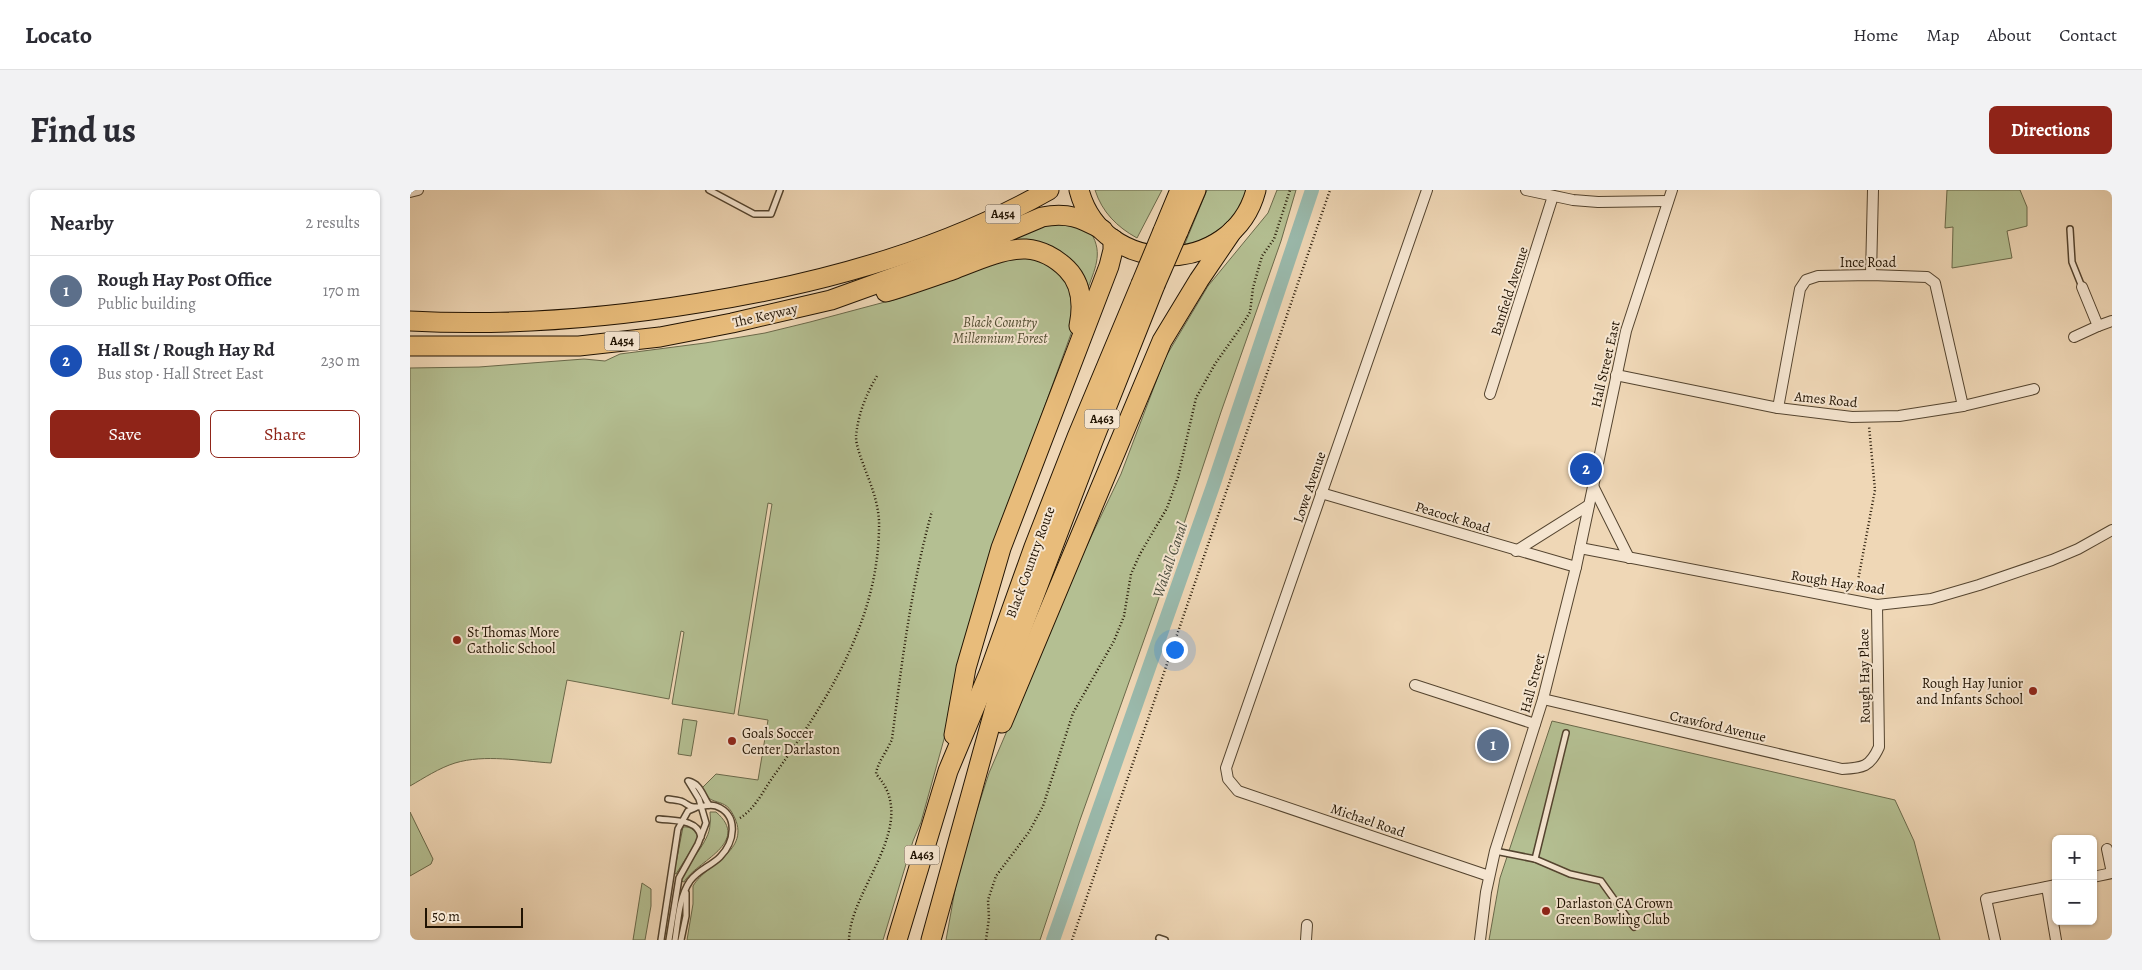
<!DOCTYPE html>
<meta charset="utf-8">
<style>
body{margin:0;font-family:Alegreya,serif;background:#f2f2f3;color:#2b2b33}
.controls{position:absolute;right:15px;bottom:15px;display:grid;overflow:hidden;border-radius:8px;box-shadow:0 1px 4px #0004}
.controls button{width:45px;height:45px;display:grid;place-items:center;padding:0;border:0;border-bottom:1px solid #e1e1e2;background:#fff;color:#2b2b33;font:25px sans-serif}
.scale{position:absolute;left:15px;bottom:12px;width:98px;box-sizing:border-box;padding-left:5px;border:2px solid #211302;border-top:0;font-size:14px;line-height:18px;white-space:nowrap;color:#211302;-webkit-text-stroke:4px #f5e5d0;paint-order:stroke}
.you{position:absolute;left:764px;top:459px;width:18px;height:18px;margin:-12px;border:4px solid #fff;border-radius:50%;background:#1a73e8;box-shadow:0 0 0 8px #1a73e833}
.badge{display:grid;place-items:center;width:32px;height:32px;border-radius:50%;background:#8f2418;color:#fff;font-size:16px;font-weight:700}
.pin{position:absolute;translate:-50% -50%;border:2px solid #fff;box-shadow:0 1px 5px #0006}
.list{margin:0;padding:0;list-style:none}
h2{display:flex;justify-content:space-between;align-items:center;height:65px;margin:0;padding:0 20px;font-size:21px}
h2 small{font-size:16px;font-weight:400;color:#7c7c81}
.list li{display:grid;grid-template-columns:32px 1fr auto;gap:15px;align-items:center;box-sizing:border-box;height:70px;padding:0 20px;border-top:1px solid #e1e1e2}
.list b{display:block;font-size:19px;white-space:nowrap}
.list p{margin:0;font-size:16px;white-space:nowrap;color:#7c7c81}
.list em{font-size:16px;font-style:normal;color:#7c7c81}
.actions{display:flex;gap:10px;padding:15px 20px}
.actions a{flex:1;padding:11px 0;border:1px solid #8f2418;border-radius:8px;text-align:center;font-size:18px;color:#8f2418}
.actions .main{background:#8f2418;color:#fff}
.map{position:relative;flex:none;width:1702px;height:750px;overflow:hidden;border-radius:8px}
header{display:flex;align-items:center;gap:30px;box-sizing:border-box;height:70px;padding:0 25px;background:#fff;border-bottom:1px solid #e1e1e2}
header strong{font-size:24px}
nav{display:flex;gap:28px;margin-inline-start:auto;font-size:18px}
.intro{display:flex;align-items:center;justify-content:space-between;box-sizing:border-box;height:120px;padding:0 30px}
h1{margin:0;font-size:35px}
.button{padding:12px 22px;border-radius:8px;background:#8f2418;color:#fff;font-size:18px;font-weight:700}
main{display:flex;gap:30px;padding:0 30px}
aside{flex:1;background:#fff;border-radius:8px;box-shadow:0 1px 4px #0004}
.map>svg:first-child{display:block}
.green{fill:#b4bf92;stroke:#6a694a}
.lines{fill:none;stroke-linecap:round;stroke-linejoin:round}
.canal{stroke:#9abaad;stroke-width:14}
.lane-casing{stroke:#54442f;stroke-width:8}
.street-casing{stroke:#54442f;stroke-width:12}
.highway-casing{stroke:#211302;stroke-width:21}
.path{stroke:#211302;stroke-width:2.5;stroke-dasharray:1 2.5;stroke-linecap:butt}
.lane{stroke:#f5e5d0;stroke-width:5}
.street{stroke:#f5e5d0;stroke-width:10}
.highway{stroke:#e8bc7b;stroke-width:19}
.highway-bridge-casing{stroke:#211302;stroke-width:21;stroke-linecap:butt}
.highway-bridge{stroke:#e8bc7b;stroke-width:19}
.poi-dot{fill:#8f2418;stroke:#f5e5d0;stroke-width:2}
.labels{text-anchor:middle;stroke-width:4;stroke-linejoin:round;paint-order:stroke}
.shield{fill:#f5e5d0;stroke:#615240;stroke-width:1}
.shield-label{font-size:12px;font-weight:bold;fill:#211302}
.street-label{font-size:14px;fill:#211302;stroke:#f5e5d0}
.park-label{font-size:14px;font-style:italic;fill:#544f34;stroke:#f5e5d0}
.poi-label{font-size:14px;fill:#211302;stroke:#f5e5d0;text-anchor:start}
.water-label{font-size:15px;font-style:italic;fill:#4b4d3e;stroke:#f5e5d0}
</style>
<header>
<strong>Locato</strong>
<nav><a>Home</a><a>Map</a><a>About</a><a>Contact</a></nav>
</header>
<div class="intro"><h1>Find us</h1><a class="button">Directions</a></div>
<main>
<aside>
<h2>Nearby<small>2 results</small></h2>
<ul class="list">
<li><span class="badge" style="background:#5c6f8a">1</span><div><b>Rough Hay Post Office</b><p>Public building</p></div><em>170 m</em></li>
<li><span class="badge" style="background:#1a4fb4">2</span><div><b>Hall St / Rough Hay Rd</b><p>Bus stop · Hall Street East</p></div><em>230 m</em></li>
</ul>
<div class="actions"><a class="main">Save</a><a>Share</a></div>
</aside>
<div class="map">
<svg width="1702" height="750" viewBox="0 0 1702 750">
<rect width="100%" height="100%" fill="#efd7b6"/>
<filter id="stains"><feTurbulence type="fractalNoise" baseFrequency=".004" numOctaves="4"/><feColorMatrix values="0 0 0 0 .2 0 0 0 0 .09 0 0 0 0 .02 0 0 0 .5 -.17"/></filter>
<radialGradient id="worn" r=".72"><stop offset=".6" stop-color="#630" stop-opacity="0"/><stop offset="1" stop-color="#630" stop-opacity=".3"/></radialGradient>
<g class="green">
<path d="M685,0H752L727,48C707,37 692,22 685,0Z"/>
<path d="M797,0H839C825,30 806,47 774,56Z"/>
<path d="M867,0H886L871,51L811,222L756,388L670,630L630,750H536L550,672L579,583L669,372L711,284L755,168L798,96L858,23Z"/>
<path d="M1537,0H1610L1617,17V36L1597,41L1602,68L1542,78L1543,37L1535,38Z"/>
<path d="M655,32L681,43C694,64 684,80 677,101C649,51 647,52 591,55L629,35Z"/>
<path d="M627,67L649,81L663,103L662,141L599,315L511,632L503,651L473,750H277L283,714V696C297,672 346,660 321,621C316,613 309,613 302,610C297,608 295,602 292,598L306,584L348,590L358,530L328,525L362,314L358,313L324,524L262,514L274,442L271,441L259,509L157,490L141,573C110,571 75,564 45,573C29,578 14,588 0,596V178L69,177L174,169L195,171L210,164L295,153L355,143L400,132L490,108L587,69Z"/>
<path d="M273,529L287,531L281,566L268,564Z"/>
<path d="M1142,531L1485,610L1504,651L1530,750H1079L1090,688Z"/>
<path d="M0,622L23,669L21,674L0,686Z"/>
<path d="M300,622H306C342,653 286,671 274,692L271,691C276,672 300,653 300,634C301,630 300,626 300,622Z"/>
<path d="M273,637C281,636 287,641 288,649L266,684L264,683Z"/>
<path d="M232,693L241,699V716L235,750H223Z"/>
</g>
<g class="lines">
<path class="canal" d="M643,750L803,296L902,0"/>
<g class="lane-casing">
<g id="lane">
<path d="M299,0L344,24H361L370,0"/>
<path d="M1660,39L1662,72L1672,97"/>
<path d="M258,609C263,610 269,610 273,612C277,614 280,617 284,617C291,618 298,613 306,616C330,625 324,653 310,667C301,676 288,680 280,691C269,707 268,731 265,750"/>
<path d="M249,629C264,631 288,629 291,647"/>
<path d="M1085,661L1125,669L1156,543"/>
<path d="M1125,669L1160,684L1191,691L1224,737"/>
<path d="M749,748L755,750"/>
<path d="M251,750L268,639L278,621L285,618"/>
<path d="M259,750L269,688L288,654L296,633L289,609L278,591C291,594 292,605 299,615"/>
<path d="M271,750L276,726V703"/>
</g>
</g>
<g class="street-casing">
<g id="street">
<path d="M1017,0L816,578L818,589L828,601L1079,686"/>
<path d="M1116,0L1163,10L1188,12L1258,11"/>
<path d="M0,2L8,0"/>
<path d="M1461,85L1463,0"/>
<path d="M1688,136L1702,131"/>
<path d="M1664,147L1688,136L1672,97"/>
<path d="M1206,185L1368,218L1442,227L1489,226L1553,216L1624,199"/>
<path d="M1080,204L1143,6"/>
<path d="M1368,218L1390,99L1396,90L1408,86L1461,85L1517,87L1525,93L1553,216"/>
<path d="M1183,296L1219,368"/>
<path d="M911,303L1166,377"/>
<path d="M1170,358L1467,415L1521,409L1569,395L1642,370L1668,359L1702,340"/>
<path d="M1106,361L1179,315"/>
<path d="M1005,495L1125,534"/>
<path d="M1133,509L1432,579C1453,578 1460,577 1469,557L1467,415"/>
<path d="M1697,659L1702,683"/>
<path d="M1683,687L1702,683"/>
<path d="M1637,697L1646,750"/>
<path d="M896,750L897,735"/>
<path d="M1070,750L1076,702L1085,661L1133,509L1166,377L1216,141L1262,0"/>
<path d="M1585,750L1576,709L1646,695"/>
</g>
</g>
<g class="highway-casing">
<g id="highway">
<path d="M669,0C692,88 823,88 846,0"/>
<path d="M753,41L770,0"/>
<path d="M768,42L786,0"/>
<path d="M476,102C500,95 522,87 545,79C565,71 594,58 616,59C631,60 646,68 657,79C672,94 673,116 669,136"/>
<path d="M0,131C99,136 192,129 289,113C410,94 532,61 639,0"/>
<path d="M0,156H169L250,147L322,133L421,110L521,74L632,27C658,22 671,28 693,40"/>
<path d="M592,533L752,151L789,90L823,40"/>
<path d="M544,545L556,478L591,358L699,76L703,60V49"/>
<path d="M487,750L538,581L579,483L624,357L667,247L731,94"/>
<path d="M521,750L594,485L683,251L745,95"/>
</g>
</g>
<g class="path">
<path d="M1446,401L1465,300L1459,236"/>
<path d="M330,628C346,618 354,599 365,584C417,511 468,431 469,338C470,318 462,297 455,279C452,270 446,257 446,246C448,225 456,204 467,186"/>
<path d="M439,750C440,698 512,634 466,584C467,573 478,560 482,549C492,472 501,396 522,321"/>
<path d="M576,750L579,728L578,710L586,686L619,642L633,616L663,523L704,451L714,426L721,384L730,364L757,318L768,287L786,208L805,174L829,140L840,122L843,98L852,66L864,49L880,0"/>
<path d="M662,750L920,0"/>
</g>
<use href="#lane" class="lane"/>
<use href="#street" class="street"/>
<use href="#highway" class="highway"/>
<g class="highway-bridge-casing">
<g id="highway-bridge">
<path d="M731,94L753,41"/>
<path d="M745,95L768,42"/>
</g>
</g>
<use href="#highway-bridge" class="highway-bridge"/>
</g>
<g class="poi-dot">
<circle cx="47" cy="450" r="5"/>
<circle cx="1623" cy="501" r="5"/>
<circle cx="322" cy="551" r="5"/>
<circle cx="1136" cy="721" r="5"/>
</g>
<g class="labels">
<g class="shield">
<rect x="575.5" y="14.5" width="35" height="19" rx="4"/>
<rect x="194.5" y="141.5" width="35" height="19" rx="4"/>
<rect x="674.5" y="219.5" width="35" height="19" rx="4"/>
<rect x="494.5" y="655.5" width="35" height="19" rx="4"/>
</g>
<g class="shield-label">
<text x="593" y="28">A454</text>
<text x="212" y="155">A454</text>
<text x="692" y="233">A463</text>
<text x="512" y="669">A463</text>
</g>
<g class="street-label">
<text x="1458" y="77">Ince Road</text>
<text transform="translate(1099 101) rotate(-72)" y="5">Banfield Avenue</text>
<text transform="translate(355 125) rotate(-13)" y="5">The Keyway</text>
<text transform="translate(1195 174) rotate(-77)" y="5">Hall Street East</text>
<text transform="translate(1416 209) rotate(6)" y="5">Ames Road</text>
<text transform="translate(899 297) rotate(-71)" y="5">Lowe Avenue</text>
<text transform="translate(1043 327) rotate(17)" y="5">Peacock Road</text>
<text transform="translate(620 372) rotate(-70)" y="5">Black Country Route</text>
<text transform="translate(1428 392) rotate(9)" y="5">Rough Hay Road</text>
<text transform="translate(1454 486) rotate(-91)" y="5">Rough Hay Place</text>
<text transform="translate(1122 493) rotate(-75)" y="5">Hall Street</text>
<text transform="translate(1308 536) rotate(13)" y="5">Crawford Avenue</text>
<text transform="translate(958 630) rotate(19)" y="5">Michael Road</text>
</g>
<g class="park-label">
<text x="590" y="137">Black Country<tspan x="590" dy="16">Millennium Forest</tspan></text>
</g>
<g class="poi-label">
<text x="57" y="447">St Thomas More<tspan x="57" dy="16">Catholic School</tspan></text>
<text x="1613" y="498" text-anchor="end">Rough Hay Junior<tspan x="1613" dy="16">and Infants School</tspan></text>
<text x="332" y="548">Goals Soccer<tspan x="332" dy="16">Center Darlaston</tspan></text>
<text x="1146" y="718">Darlaston CA Crown<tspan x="1146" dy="16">Green Bowling Club</tspan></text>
</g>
<g class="water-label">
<text transform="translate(760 370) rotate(-71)" y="5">Walsall Canal</text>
</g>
</g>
<rect width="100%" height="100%" filter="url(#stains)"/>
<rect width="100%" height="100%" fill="url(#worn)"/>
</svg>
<div class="controls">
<button>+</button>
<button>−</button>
</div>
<div class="scale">50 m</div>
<div class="you"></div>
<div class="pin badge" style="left:1083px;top:555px;background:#5c6f8a">1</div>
<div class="pin badge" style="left:1176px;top:279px;background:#1a4fb4">2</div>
</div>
</main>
